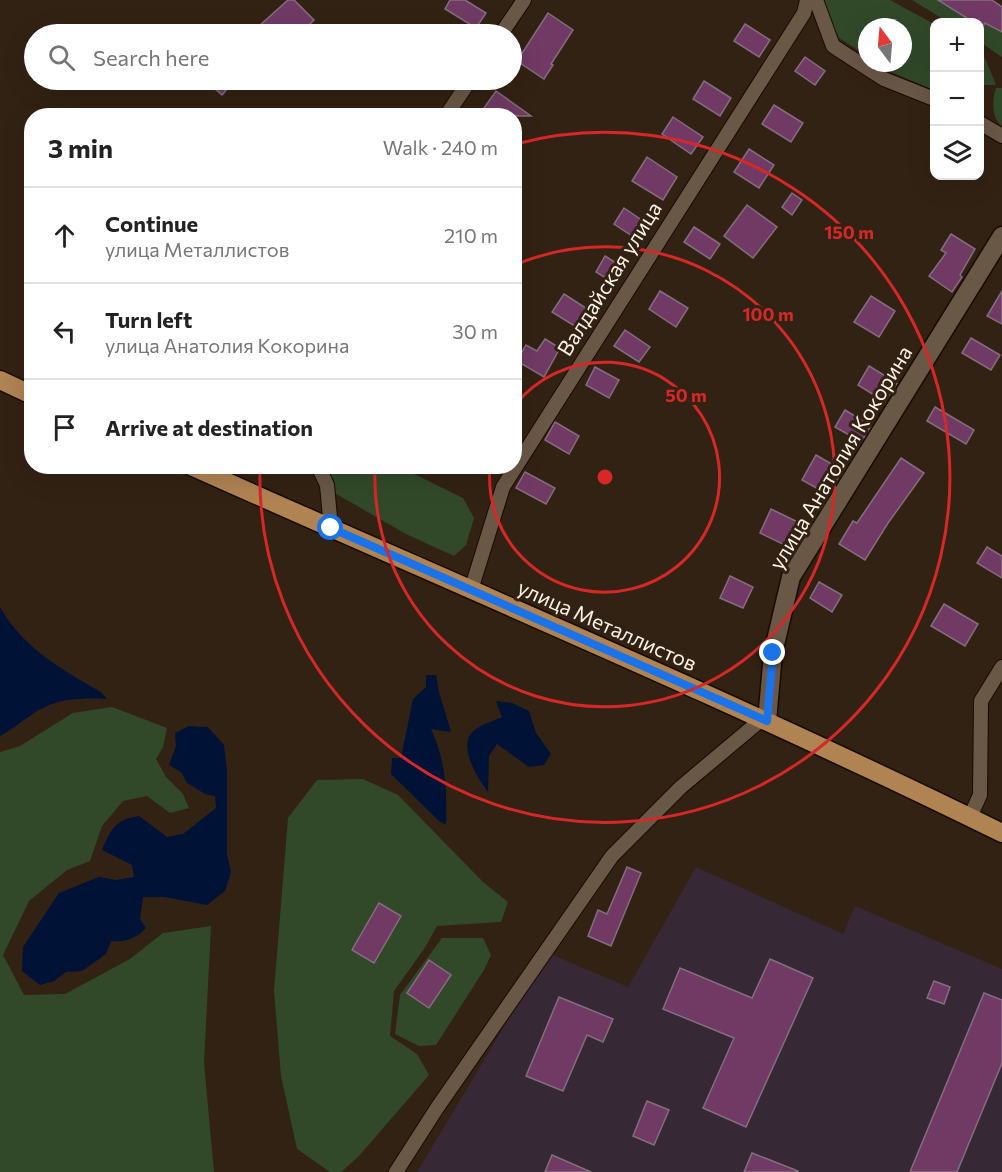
<!DOCTYPE html>
<meta charset="utf-8">
<style>
body{margin:0;font-family:Commissioner,sans-serif;background:#f2f2f2;color:#222}
.controls{position:absolute;right:18px;top:18px;display:grid;overflow:hidden;border-radius:12px;box-shadow:0 6px 24px #0002}
.controls button{width:54px;height:54px;display:grid;place-items:center;padding:0;border:0;border-bottom:2px solid #e0e0e0;background:#fff;color:#222;font:30px sans-serif}
.compass{position:absolute;left:858px;top:18px;width:54px;height:54px;border-radius:50%;background:#fff;box-shadow:0 6px 24px #0002;rotate:344deg}
.stop{position:absolute;width:18px;height:18px;margin:-14px;border:4px solid #1a73e8;border-radius:50%;background:#fff}
.stop.end{background:#1a73e8;border-color:#fff;box-shadow:0 2px 6px #0008}
.list{margin:0;padding:0;list-style:none}
h2{display:flex;justify-content:space-between;align-items:center;height:78px;margin:0;padding:0 24px;font-size:26px}
h2 small{font-size:20px;font-weight:400;color:#767676}
.list li{display:grid;grid-template-columns:39px 1fr auto;gap:18px;align-items:center;box-sizing:border-box;height:96px;padding:0 24px;border-top:2px solid #e0e0e0}
.list b{display:block;font-size:22px;white-space:nowrap}
.list p{margin:0;font-size:20px;white-space:nowrap;color:#767676}
.list em{font-size:20px;font-style:normal;color:#767676}
.icon{flex:none;width:33px;height:33px;fill:none;stroke:currentColor;stroke-width:2;stroke-linecap:round;stroke-linejoin:round}
.map{position:relative;flex:none;width:1002px;height:1172px;overflow:hidden}
.search{position:absolute;background:#fff;box-shadow:0 6px 24px #0002;left:24px;top:24px;width:498px;height:66px;display:flex;align-items:center;gap:15px;box-sizing:border-box;padding:0 21px;border-radius:33px;color:#767676;font-size:22px}
.panel{position:absolute;background:#fff;box-shadow:0 6px 24px #0002;left:24px;top:108px;width:498px;height:366px;border-radius:24px}
.map>svg:first-child{display:block}
.industrial{fill:#362834}
.green{fill:#314929}
.water{fill:#001235}
.building{fill:#703a64;stroke:#836e7e;stroke-width:1.5}
.lines{fill:none;stroke-linecap:round;stroke-linejoin:round}
.street-casing{stroke:#190b01;stroke-width:16}
.secondary-casing{stroke:#190b01;stroke-width:21}
.primary-casing{stroke:#190b01;stroke-width:21}
.street{stroke:#6a5847;stroke-width:14}
.secondary{stroke:#6a5847;stroke-width:18}
.primary{stroke:#b08353;stroke-width:18}
.route{stroke:#1a73e8;stroke-width:8}
.ring{fill:none;stroke:#d62828;stroke-width:3}
.labels{text-anchor:middle;stroke-width:6;stroke-linejoin:round;paint-order:stroke}
.street-label{font-size:21px;fill:#fcf1e7;stroke:#322213}
.centre{fill:#d62828;stroke:#322213;stroke-width:3}
.ring-label{font-size:18px;text-anchor:middle;font-weight:bold;fill:#d62828;stroke:#322213;stroke-width:6;stroke-linejoin:round;paint-order:stroke}
</style>
<div class="map">
<svg width="1002" height="1172" viewBox="0 0 1002 1172">
<rect width="100%" height="100%" fill="#322213"/>
<path class="industrial" d="M696,867L843,934L855,906L1002,969V1172H417L548,953L628,987Z"/>
<g class="green">
<path d="M823,0H890L934,24V90L893,73L877,63H903V27H867V56L839,38L827,14Z"/>
<path d="M912,0H938L973,22H948Z"/>
<path d="M985,23L1002,32V57L980,42V27L982,28Z"/>
<path d="M980,53L986,60L996,85H980Z"/>
<path d="M996,88H1002V126C991,118 992,100 996,88Z"/>
<path d="M326,467H400L463,498L474,518L466,545L454,556L406,534L331,491Z"/>
<path d="M112,707L167,728L163,747L156,759L166,777L183,794L189,808L170,813L147,796L123,801L102,826L90,861L67,870L29,901L3,955L24,995L65,994L130,959L163,933L211,926L204,1063L214,1172H0V752L20,746L73,713Z"/>
<path d="M363,779L398,795L483,882L508,902L501,922L437,926L424,949L394,991L390,1036L417,1054L429,1075L358,1157L341,1172H330L297,1149L281,1076L274,991L288,818L317,780Z"/>
<path d="M442,938H483L491,955L484,970L436,1045L419,1046L395,1034L400,995Z"/>
</g>
<g class="water">
<path d="M0,607C23,648 61,669 101,692L107,699C86,698 62,698 43,708C30,714 15,728 0,736Z"/>
<path d="M426,675H436L439,692L451,732L431,729C446,762 447,790 446,825L439,821L391,774L392,758H401L413,699L426,687Z"/>
<path d="M496,701L512,703L529,711L536,733L551,754L544,765L529,767L497,744L489,756L488,792C477,777 455,743 476,729C483,724 494,721 502,717Z"/>
<path d="M189,726L208,727L224,745L227,771V854L231,872L225,891L207,905L165,897H143L140,919L146,928C137,938 124,943 111,941L106,954L82,971L66,972L54,981L40,985L22,971L23,947L59,893L99,877L116,880L134,877L132,865L102,850C110,830 116,819 139,816L167,837L183,834L216,808L215,796L205,794L187,783L181,772L169,765L176,746L175,733Z"/>
</g>
<g class="building">
<path d="M288,0H294L314,20L300,34H250Z"/>
<path d="M450,0H465L486,13L476,28L445,9Z"/>
<path d="M938,0H992L1002,7V32L985,23L982,28L980,27V22H973Z"/>
<path d="M548,13L573,30L551,64L553,65L544,79L517,61Z"/>
<path d="M745,24L770,40L759,57L734,41Z"/>
<path d="M805,57L825,71L815,85L795,71Z"/>
<path d="M205,80H235L222,95Z"/>
<path d="M704,81L731,98L720,116L693,99Z"/>
<path d="M496,91L531,116H495L484,108Z"/>
<path d="M774,105L803,123L791,142L762,124Z"/>
<path d="M673,117L703,137L691,154L662,134Z"/>
<path d="M749,149L774,165L759,188L734,172Z"/>
<path d="M647,157L677,177L663,200L632,181Z"/>
<path d="M792,193L802,200L792,215L782,207Z"/>
<path d="M747,205L777,227L753,258L724,236Z"/>
<path d="M624,208L646,223L635,238L614,224Z"/>
<path d="M694,227L720,244L710,259L684,242Z"/>
<path d="M951,234L975,249L960,275L962,277L952,292L929,276L946,253L941,250Z"/>
<path d="M605,256L621,266L612,282L596,272Z"/>
<path d="M660,291L688,308L676,327L649,309Z"/>
<path d="M1002,291V324L987,316Z"/>
<path d="M564,294L592,312L581,330L552,312Z"/>
<path d="M871,296L895,311L879,337L854,322Z"/>
<path d="M625,330L650,347L639,362L614,346Z"/>
<path d="M971,338L1000,355L991,370L962,353Z"/>
<path d="M545,339L560,348L544,377L517,361L526,345L537,351Z"/>
<path d="M869,366L897,383L885,402L858,385Z"/>
<path d="M595,367L619,380L609,398L586,385Z"/>
<path d="M935,407L974,430L966,444L927,421Z"/>
<path d="M845,410L871,426L861,442L835,427Z"/>
<path d="M555,422L579,436L569,454L545,440Z"/>
<path d="M816,455L842,470L829,495L802,480Z"/>
<path d="M901,458L924,473L888,523L865,560L839,544L853,521L857,523Z"/>
<path d="M525,472L555,488L546,504L516,488Z"/>
<path d="M771,509L802,524L791,548L760,533Z"/>
<path d="M987,547L1002,556V578L977,563Z"/>
<path d="M730,576L753,587L743,608L720,598Z"/>
<path d="M819,582L842,595L832,612L810,598Z"/>
<path d="M944,604L978,624L965,646L931,626Z"/>
<path d="M627,867L641,873L611,946L588,936L598,910L607,914Z"/>
<path d="M379,903L401,916L374,963L352,950Z"/>
<path d="M770,959L813,978L746,1127L703,1108L734,1038L663,1009L680,968L752,998Z"/>
<path d="M429,960L451,975L429,1008L407,993Z"/>
<path d="M934,981L950,987L944,1004L927,998Z"/>
<path d="M984,993L1002,1000V1063L957,1172H910Z"/>
<path d="M559,997L613,1019L603,1042L587,1035L563,1091L526,1076Z"/>
<path d="M647,1101L669,1110L654,1145L633,1136Z"/>
<path d="M752,1153L798,1171V1172H744Z"/>
<path d="M552,1155L591,1172H545Z"/>
</g>
<g class="lines">
<g class="street-casing">
<g id="street">
<path d="M816,0L833,46L884,79L934,99"/>
<path d="M501,34L524,0"/>
<path d="M446,116L470,80"/>
<path d="M980,123L1002,136"/>
<path d="M318,466L327,485L331,528"/>
<path d="M471,590L503,487L804,13L807,0"/>
<path d="M970,817L980,795L981,701L1002,667"/>
<path d="M396,1172L437,1108L612,856L681,787L762,719"/>
</g>
</g>
<g class="secondary-casing">
<path id="secondary" d="M767,721L773,653L791,577L1002,236"/>
</g>
<g class="primary-casing">
<g id="primary">
<path d="M0,380L32,395"/>
<path d="M191,466C462,587 736,702 1002,833"/>
</g>
</g>
<use href="#street" class="street"/>
<use href="#secondary" class="secondary"/>
<use href="#primary" class="primary"/>
</g>
<g class="lines">
<path class="route" d="M331,528L767,721L773,653"/>
</g>
<g class="ring">
<path d="M515 405A115 115 0 1 1 490 467"/>
<path d="M515 265A230 230 0 1 1 375 467"/>
<path d="M516 144A345 345 0 1 1 260 468"/>
</g>
<g class="labels">
<g class="street-label">
<text transform="translate(610 279) rotate(-58)" y="7">Валдайская улица</text>
<text transform="translate(841 458) rotate(-59)" y="7">улица Анатолия Кокорина</text>
<text transform="translate(607 626) rotate(24)" y="7">улица Металлистов</text>
</g>
</g>
<circle cx="605" cy="477" r="9" class="centre"/>
<g class="ring-label">
<text x="849" y="239">150 m</text>
<text x="768" y="321">100 m</text>
<text x="686" y="402">50 m</text>
</g>
</svg>
<div class="controls">
<button>+</button>
<button>−</button>
<button><svg class="icon" aria-label="layers" viewBox="0 0 24 24"><path d="M12 4l9 5-9 5-9-5zM3 14l9 5 9-5"/></svg></button>
</div>
<svg class="compass" viewBox="-18 -18 36 36"><path d="M0-13l5 13h-10z" fill="#e53935"/><path d="M0 13l5-13h-10z" fill="#767676"/></svg>
<div class="stop" style="left:331px;top:528px"></div>
<div class="stop end" style="left:773px;top:653px"></div>
<div class="search"><svg class="icon" aria-label="search" viewBox="0 0 24 24"><circle cx="10" cy="10" r="6"/><path d="M15 15l6 6"/></svg>Search here</div>
<section class="panel">
<h2>3 min<small>Walk · 240 m</small></h2>
<ul class="list">
<li><svg class="icon" aria-label="ahead" viewBox="0 0 24 24"><path d="M12 20V5M6 11l6-6 6 6"/></svg><div><b>Continue</b><p>улица Металлистов</p></div><em>210 m</em></li>
<li><svg class="icon" aria-label="left" viewBox="0 0 24 24"><path d="M17 20v-9H6M10 6l-5 5 5 5"/></svg><div><b>Turn left</b><p>улица Анатолия Кокорина</p></div><em>30 m</em></li>
<li><svg class="icon" aria-label="arrive" viewBox="0 0 24 24"><path d="M6 21V4h12l-3 4 3 4H6"/></svg><div><b>Arrive at destination</b></div></li>
</ul>
</section>
</div>
